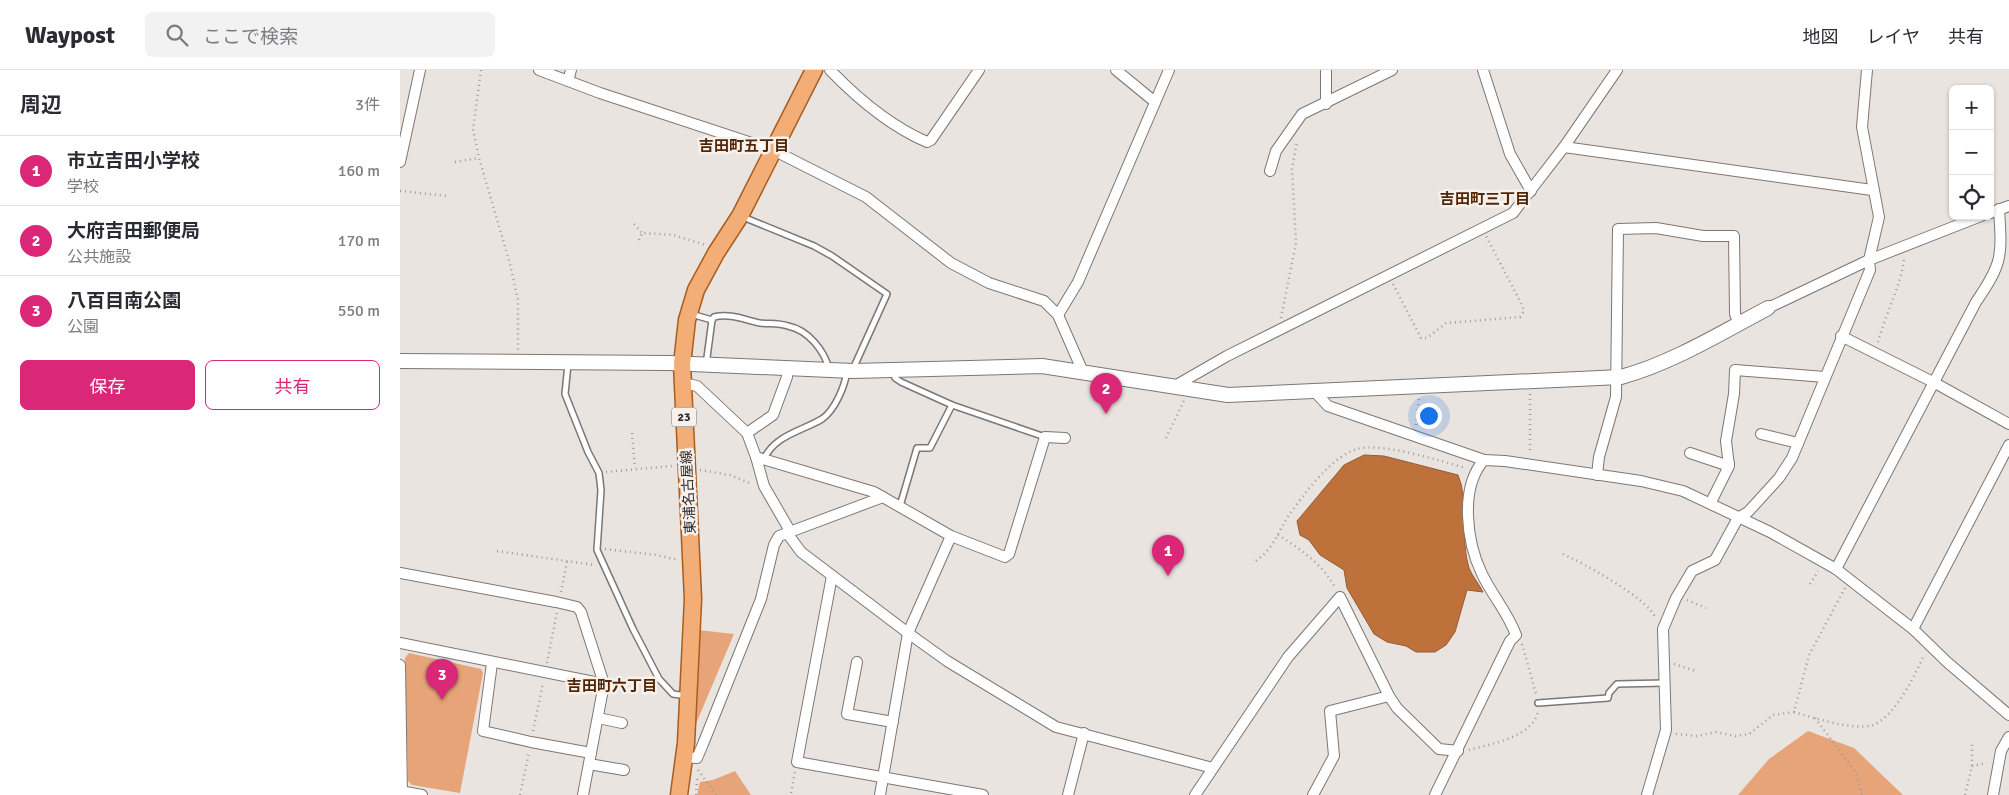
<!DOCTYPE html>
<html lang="ja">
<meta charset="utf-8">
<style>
body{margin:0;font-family:Signika,"Noto Sans JP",sans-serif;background:#f2f2f3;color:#2b2b33}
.controls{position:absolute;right:15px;top:15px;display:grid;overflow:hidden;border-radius:8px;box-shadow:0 1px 4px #0004}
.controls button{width:45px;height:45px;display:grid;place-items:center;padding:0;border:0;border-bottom:1px solid #e1e1e2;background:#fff;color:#2b2b33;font:25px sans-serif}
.you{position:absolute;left:1028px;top:345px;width:18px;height:18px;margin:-12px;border:4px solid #fff;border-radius:50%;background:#1a73e8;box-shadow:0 0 0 8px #1a73e833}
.badge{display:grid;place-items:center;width:32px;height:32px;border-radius:50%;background:#db2777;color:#fff;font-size:16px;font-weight:700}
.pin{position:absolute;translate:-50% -41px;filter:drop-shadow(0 1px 2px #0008)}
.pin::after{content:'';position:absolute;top:26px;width:18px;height:15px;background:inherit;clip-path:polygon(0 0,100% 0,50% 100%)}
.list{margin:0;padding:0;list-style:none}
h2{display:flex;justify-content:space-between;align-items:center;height:65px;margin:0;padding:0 20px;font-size:21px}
h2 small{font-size:16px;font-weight:400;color:#7c7c81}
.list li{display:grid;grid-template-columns:32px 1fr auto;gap:15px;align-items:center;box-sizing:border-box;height:70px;padding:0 20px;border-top:1px solid #e1e1e2}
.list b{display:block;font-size:19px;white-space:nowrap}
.list p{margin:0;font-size:16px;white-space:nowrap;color:#7c7c81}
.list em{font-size:16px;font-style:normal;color:#7c7c81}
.actions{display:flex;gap:10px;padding:15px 20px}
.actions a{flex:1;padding:11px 0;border:1px solid #db2777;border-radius:8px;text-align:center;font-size:18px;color:#db2777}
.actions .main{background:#db2777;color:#fff}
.icon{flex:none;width:28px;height:28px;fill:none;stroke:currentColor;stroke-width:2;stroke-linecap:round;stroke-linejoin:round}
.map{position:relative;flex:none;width:1609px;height:725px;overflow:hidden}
header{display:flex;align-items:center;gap:30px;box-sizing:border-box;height:70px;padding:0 25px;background:#fff;border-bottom:1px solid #e1e1e2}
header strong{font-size:24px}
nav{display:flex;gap:28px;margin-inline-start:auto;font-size:18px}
.search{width:350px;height:45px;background:#f2f2f3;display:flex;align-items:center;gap:12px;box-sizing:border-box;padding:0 18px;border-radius:8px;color:#7c7c81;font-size:19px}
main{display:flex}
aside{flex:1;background:#fff}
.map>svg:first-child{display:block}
.green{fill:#e8a479}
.water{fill:#bf713c;stroke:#935c36}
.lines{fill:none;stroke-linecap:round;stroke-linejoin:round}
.service-casing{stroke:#7c7774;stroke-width:8}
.minor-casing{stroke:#7c7774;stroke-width:12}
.tertiary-casing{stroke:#7c7774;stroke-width:16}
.primary-casing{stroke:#a85d1f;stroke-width:19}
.path{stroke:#a09b98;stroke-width:2.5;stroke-dasharray:1 4;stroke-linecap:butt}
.service{stroke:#fff;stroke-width:5}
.minor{stroke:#fff;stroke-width:10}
.tertiary{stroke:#fff;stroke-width:14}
.primary{stroke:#f2ae76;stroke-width:16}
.labels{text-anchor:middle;stroke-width:5;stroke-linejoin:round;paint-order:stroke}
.shield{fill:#f7f1ed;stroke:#6a6664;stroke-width:1}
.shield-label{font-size:12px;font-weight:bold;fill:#2d2a29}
.street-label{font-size:14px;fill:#2d2a29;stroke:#f7f1ed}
.neighbourhood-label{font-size:15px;font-weight:bold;fill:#542704;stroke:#f7f1ed}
</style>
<header>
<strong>Waypost</strong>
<div class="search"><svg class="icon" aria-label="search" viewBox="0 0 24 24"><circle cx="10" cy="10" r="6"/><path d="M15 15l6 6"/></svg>ここで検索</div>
<nav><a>地図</a><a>レイヤ</a><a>共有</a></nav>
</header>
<main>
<aside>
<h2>周辺<small>3件</small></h2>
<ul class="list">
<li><span class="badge">1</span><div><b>市立吉田小学校</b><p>学校</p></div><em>160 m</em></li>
<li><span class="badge">2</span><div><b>大府吉田郵便局</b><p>公共施設</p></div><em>170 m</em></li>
<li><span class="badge">3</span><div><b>八百目南公園</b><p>公園</p></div><em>550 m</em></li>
</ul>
<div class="actions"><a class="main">保存</a><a>共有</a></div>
</aside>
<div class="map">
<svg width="1609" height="725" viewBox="0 0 1609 725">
<rect width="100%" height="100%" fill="#eae4e0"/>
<g class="green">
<path d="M298,560L334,564L290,668Z"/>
<path d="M9,583L81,599L83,603L60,723L12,715L8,711L5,588Z"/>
<path d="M1408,661L1454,678L1503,725H1338L1369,689Z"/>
<path d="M335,701L351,725H297L300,712L313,710Z"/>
</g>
<path class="water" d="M964,385L984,386L1058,405C1069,430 1060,470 1069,498C1072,506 1079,514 1083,522L1067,520L1055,562L1046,575L1035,582H1016L1006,576L987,572L974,564L947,518L944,500L920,485L909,470L900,465L897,451L944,395Z"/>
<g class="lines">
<g class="service-casing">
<g id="service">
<path d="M343,147L414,176L432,186L487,224L453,299"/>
<path d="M291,244L312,250L306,295"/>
<path d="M312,250L314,247C330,243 345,250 360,253C369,254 379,253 388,256C408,260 424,280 429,299"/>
<path d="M168,294L165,324L188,382L199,403L201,420L197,480L233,559L259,609L273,624L287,626"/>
<path d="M494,301L495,308L501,312L552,335L645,367"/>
<path d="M364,389C375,365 402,361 422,349C435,340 445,316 447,301"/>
<path d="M500,436L517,378H530L552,335"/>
<path d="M1138,633L1208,628L1209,623L1217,614L1265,613"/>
</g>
</g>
<g class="minor-casing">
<g id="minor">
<path d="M139,0L200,23L373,80L466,127L551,193L589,213L644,231L658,245L683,302"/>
<path d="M430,0C458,29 490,56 527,72L531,70L579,0"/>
<path d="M716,0L755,32"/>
<path d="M926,0V34"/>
<path d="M1083,0L1110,84L1131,121"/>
<path d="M168,11L171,0"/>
<path d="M1164,77L1472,120"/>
<path d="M0,92L20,0"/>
<path d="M870,101L876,81L902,44L992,0"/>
<path d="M1590,143L1609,136"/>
<path d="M1368,238L1469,190L1581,146"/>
<path d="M658,245L678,212L769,0"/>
<path d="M1441,266L1535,313L1609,354"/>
<path d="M283,313L297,316L347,363L356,387L474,422L551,466L605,487L609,484L645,367L665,368"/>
<path d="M773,317L827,286L1113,143L1164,77L1217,0"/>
<path d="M915,322L928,336L1084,390"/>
<path d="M347,363L373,345L387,307V298"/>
<path d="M1361,364L1398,373"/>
<path d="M1290,383L1323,394H1329"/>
<path d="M356,387L364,416L390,461"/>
<path d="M1197,405L1199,387L1216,327L1218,159L1256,158L1303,166H1334L1335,244L1339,254"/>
<path d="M1311,432L1329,396L1326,371L1334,324L1335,300L1425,307"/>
<path d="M387,463L401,482L508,563L547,591L656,657L813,698"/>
<path d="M1436,499L1576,232C1603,193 1602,186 1599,139"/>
<path d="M0,503L156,532L177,537L181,542L204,614L183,725"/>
<path d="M432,506L397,692L583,725"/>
<path d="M1513,559L1609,375"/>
<path d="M0,573L204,614"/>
<path d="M457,592L447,644L493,652"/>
<path d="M92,593L83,661L131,672L191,683"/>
<path d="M0,595L2,725"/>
<path d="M198,648L222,653"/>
<path d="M284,687L297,688L303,674L361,529L374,475L379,466L483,427"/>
<path d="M189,694L224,700"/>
<path d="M0,721L22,725"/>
<path d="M480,725L508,563L551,466"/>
<path d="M668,725L684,663"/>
<path d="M795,725L888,587L940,527L989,626L997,638L1039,679L1058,681"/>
<path d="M913,725L934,686L930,641L989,626"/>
<path d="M1035,725L1110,571L1116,565C1108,543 1092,525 1082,504C1067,473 1059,418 1084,390L1105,391L1241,411L1283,421L1370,462L1436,499L1513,559L1547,592L1609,645"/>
<path d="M1247,725L1266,660L1263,559L1276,528L1292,501L1315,490L1338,448L1348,442L1379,408L1392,388L1470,200L1469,190L1479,147L1462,57L1467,0"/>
<path d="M1593,725L1601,681L1609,667"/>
</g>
</g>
<g class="tertiary-casing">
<path id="tertiary" d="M0,291L269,293L453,301L642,296L828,325L1221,307C1272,293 1321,263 1368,238"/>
</g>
<g class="primary-casing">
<path id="primary" d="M279,725L286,673L293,529L282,294L287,250L296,220L316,183L340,146L414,0"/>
</g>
<g class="path">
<path d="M81,0L73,59L79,88L110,194L118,230V281"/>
<path d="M55,92L78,88"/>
<path d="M0,121L49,126"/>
<path d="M234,154L242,163"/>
<path d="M239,170L242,163L273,165L306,175"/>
<path d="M993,214L1021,268H1027L1046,253L1120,247L1124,241L1122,235L1086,166"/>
<path d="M881,248L896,173L892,99L897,71"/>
<path d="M1478,272C1485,245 1501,216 1504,189"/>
<path d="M1130,324V383"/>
<path d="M1016,355L1019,329"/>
<path d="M232,363L235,398"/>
<path d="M766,368L784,331"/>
<path d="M300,400L330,405L352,414"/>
<path d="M206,402L272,396"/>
<path d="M878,465C899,478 924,495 935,518"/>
<path d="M205,479L257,485L278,490"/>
<path d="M97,481L194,495"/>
<path d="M1163,484C1183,493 1247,528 1255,547"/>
<path d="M856,491C873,479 878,462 889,445C904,424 932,386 957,379C982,372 1040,391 1066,398"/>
<path d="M1410,514L1418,501"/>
<path d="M1445,518L1409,585L1394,642C1414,648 1454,661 1473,655C1495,647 1515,605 1524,585"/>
<path d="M161,522L167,491"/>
<path d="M1287,530L1306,538"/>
<path d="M1122,574L1136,624"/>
<path d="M147,593L157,542"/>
<path d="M1274,594L1296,601"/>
<path d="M1415,648L1456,703L1462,725"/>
<path d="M133,661L143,613"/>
<path d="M1276,664L1297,666L1315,662L1336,666L1349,664L1373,645L1394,642"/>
<path d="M1069,680C1090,674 1135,667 1138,640"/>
<path d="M1572,696L1587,693"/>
<path d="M298,700L316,725"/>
<path d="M391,723L395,701"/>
<path d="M120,725L129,682"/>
<path d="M296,725L297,709"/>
<path d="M1565,725L1572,696V673"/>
</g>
<use href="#service" class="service"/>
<use href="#minor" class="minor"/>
<use href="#tertiary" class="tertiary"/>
<use href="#primary" class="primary"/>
</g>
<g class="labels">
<rect class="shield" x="271.5" y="337.5" width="25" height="19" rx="4"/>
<g class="shield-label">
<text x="284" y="351">23</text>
</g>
<g class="street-label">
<text transform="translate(288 422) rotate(-93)" y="5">東浦名古屋線</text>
</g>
<g class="neighbourhood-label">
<text x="344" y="81">吉田町五丁目</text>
<text x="1085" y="134">吉田町三丁目</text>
<text x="212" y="621">吉田町六丁目</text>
</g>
</g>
</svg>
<div class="controls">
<button>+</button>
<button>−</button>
<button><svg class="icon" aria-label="locate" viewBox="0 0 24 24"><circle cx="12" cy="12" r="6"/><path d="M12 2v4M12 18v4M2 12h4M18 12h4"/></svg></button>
</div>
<div class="you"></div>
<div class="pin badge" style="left:768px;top:506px">1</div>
<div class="pin badge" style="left:706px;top:344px">2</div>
<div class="pin badge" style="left:42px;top:630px">3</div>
</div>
</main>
